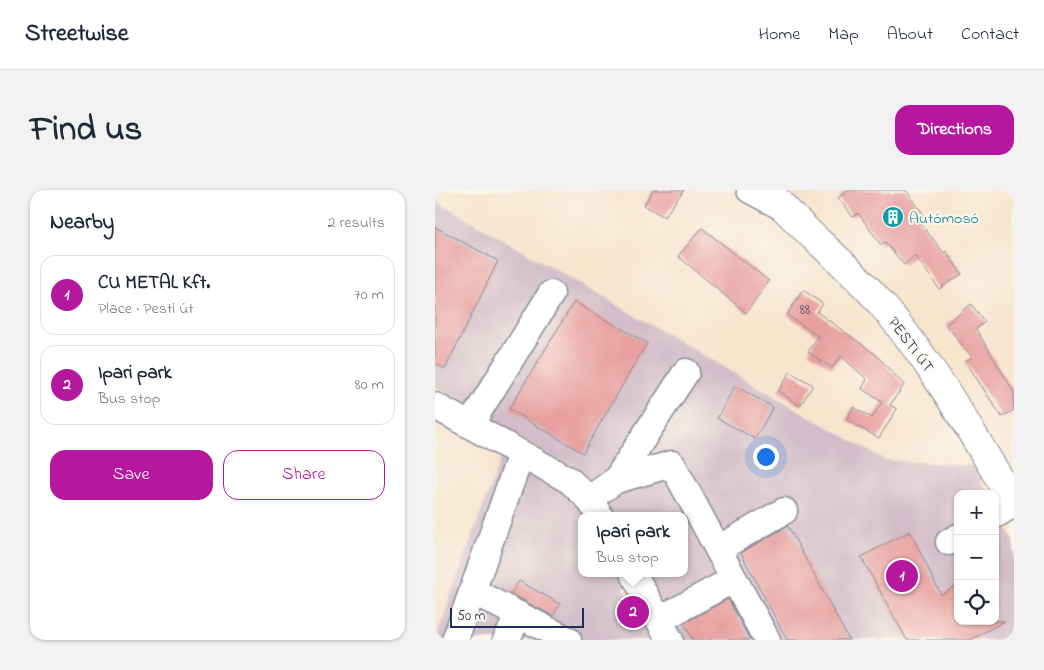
<!DOCTYPE html>
<meta charset="utf-8">
<style>
body{margin:0;font-family:"Indie Flower",sans-serif;background:#f2f2f3;color:#1f2937}
.controls{position:absolute;right:15px;bottom:15px;display:grid;overflow:hidden;border-radius:10px;box-shadow:0 1px 4px #0004}
.controls button{width:45px;height:45px;display:grid;place-items:center;padding:0;border:0;border-bottom:1px solid #e0e1e3;background:#fff;color:#1f2937;font:25px sans-serif}
.scale{position:absolute;left:15px;bottom:12px;width:134px;box-sizing:border-box;padding-left:5px;border:2px solid #1b2f5e;border-top:0;font-size:14px;line-height:18px;white-space:nowrap;color:#1b2f5e;-webkit-text-stroke:4px #fbf7ec;paint-order:stroke}
.you{position:absolute;left:330px;top:266px;width:18px;height:18px;margin:-12px;border:4px solid #fff;border-radius:50%;background:#1a73e8;box-shadow:0 0 0 8px #1a73e833}
.badge{display:grid;place-items:center;width:32px;height:32px;border-radius:50%;background:#b5179e;color:#fff;font-size:16px;font-weight:700}
.pin{position:absolute;translate:-50% -50%;border:2px solid #fff;box-shadow:0 1px 5px #0006}
.popup{position:absolute;left:143px;top:322px;width:110px;height:65px;box-sizing:border-box;display:grid;place-content:center;border-radius:10px;background:#fff;filter:drop-shadow(0 1px 4px #0005);font-size:16px;white-space:nowrap;color:#747a83}
.popup b{font-size:19px;color:#1f2937}
.popup::after{content:'';position:absolute;left:50%;top:100%;margin-left:-10px;border:10px solid transparent;border-top-color:#fff}
.list{margin:0;padding:0;list-style:none}
h2{display:flex;justify-content:space-between;align-items:center;height:65px;margin:0;padding:0 20px;font-size:21px}
h2 small{font-size:16px;font-weight:400;color:#747a83}
.list li{display:grid;grid-template-columns:32px 1fr auto;gap:15px;align-items:center;box-sizing:border-box;height:80px;margin:0 10px 10px;padding:0 10px;border:1px solid #e0e1e3;border-radius:15px}
.list b{display:block;font-size:19px;white-space:nowrap}
.list p{margin:0;font-size:16px;white-space:nowrap;color:#747a83}
.list em{font-size:16px;font-style:normal;color:#747a83}
.actions{display:flex;gap:10px;padding:15px 20px}
.actions a{flex:1;padding:11px 0;border:1px solid #b5179e;border-radius:15px;text-align:center;font-size:18px;color:#b5179e}
.actions .main{background:#b5179e;color:#fff}
.icon{flex:none;width:28px;height:28px;fill:none;stroke:currentColor;stroke-width:2;stroke-linecap:round;stroke-linejoin:round}
.map{position:relative;flex:none;width:579px;height:450px;overflow:hidden;border-radius:15px}
header{display:flex;align-items:center;gap:30px;box-sizing:border-box;height:70px;padding:0 25px;background:#fff;border-bottom:1px solid #e0e1e3}
header strong{font-size:24px}
nav{display:flex;gap:28px;margin-inline-start:auto;font-size:18px}
.intro{display:flex;align-items:center;justify-content:space-between;box-sizing:border-box;height:120px;padding:0 30px}
h1{margin:0;font-size:35px}
.button{padding:12px 22px;border-radius:15px;background:#b5179e;color:#fff;font-size:18px;font-weight:700}
main{display:flex;gap:30px;padding:0 30px}
aside{flex:1;background:#fff;border-radius:15px;box-shadow:0 1px 4px #0004}
.map>svg:first-child{display:block}
.industrial{fill:#d2bdc8}
.building{fill:#e8a09f}
.lines{fill:none;stroke-linecap:round;stroke-linejoin:round}
.minor-casing{stroke:#898a96;stroke-width:29}
.major-casing{stroke:#898a96;stroke-width:30}
.minor{stroke:#fff;stroke-width:26}
.major{stroke:#fff;stroke-width:28}
.labels{text-anchor:middle;stroke-width:4;stroke-linejoin:round;paint-order:stroke}
.number-label{font-size:14px;fill:#4e4b6e}
.culture-label{font-size:16px;fill:#0d838f;stroke:#fbf7ec;text-anchor:start}
.street-label{font-size:16px;fill:#1b2f5e;stroke:#fbf7ec}
</style>
<header>
<strong>Streetwise</strong>
<nav><a>Home</a><a>Map</a><a>About</a><a>Contact</a></nav>
</header>
<div class="intro"><h1>Find us</h1><a class="button">Directions</a></div>
<main>
<aside>
<h2>Nearby<small>2 results</small></h2>
<ul class="list">
<li><span class="badge">1</span><div><b>CU METAL Kft.</b><p>Place · Pesti út</p></div><em>70 m</em></li>
<li><span class="badge">2</span><div><b>Ipari park</b><p>Bus stop</p></div><em>80 m</em></li>
</ul>
<div class="actions"><a class="main">Save</a><a>Share</a></div>
</aside>
<div class="map">
<svg width="579" height="450" viewBox="0 0 579 450">
<rect width="100%" height="100%" fill="#fbf7ec"/>
<filter id="ink" filterUnits="userSpaceOnUse"><feTurbulence type="fractalNoise" baseFrequency=".02" numOctaves="2"/><feDisplacementMap in="SourceGraphic" scale="10" xChannelSelector="R" yChannelSelector="G"/><feConvolveMatrix kernelMatrix="1 2 1 2 8 2 1 2 1" color-interpolation-filters="sRGB"/></filter>
<filter id="wash" filterUnits="userSpaceOnUse"><feTurbulence type="fractalNoise" baseFrequency=".0096" numOctaves="4" result="noise"/><feDisplacementMap in="SourceGraphic" scale="20" xChannelSelector="R" yChannelSelector="G"/><feGaussianBlur stdDeviation="1.12" result="paint"/><feColorMatrix in="noise" values="0 0 0 0 0 0 0 0 0 0 0 0 0 0 0 0 0 1.4 0 .05"/><feComposite in="paint" operator="in"/></filter>
<g filter="url(#wash)">
<rect width="100%" height="100%" fill="#f7e5ce"/>
<g class="industrial">
<path d="M0,10L450,270L538,276L553,304H523V431H560V317L579,351V450H245L208,383H249V326H176L157,292L0,196Z"/>
<path d="M66,267L122,296L150,326H147V383H181L217,450H0Z"/>
</g>
<g id="blocks">
<g class="building">
<path d="M218,0H249L229,27L209,15Z"/>
<path d="M413,0H471L489,25L482,29L509,63L511,61L527,84L504,99L480,65L469,75L450,52L446,55L423,23L418,27L403,8Z"/>
<path d="M0,37L63,71L10,179L0,173Z"/>
<path d="M267,38L334,91L311,123L243,66Z"/>
<path d="M368,100L388,114L382,122L440,164L469,195L455,215L462,219L444,248L411,230L418,217L437,228L447,212L427,199L432,189L406,166L397,178L373,162L383,146L352,125Z"/>
<path d="M139,112L212,153L148,263L74,219Z"/>
<path d="M536,114L550,132L541,139L579,202V220L567,227L530,171L537,167L511,135Z"/>
<path d="M355,182L378,195L365,216L343,201Z"/>
<path d="M300,196L338,217L320,249L282,228Z"/>
<path d="M353,336L414,450H352L306,363Z"/>
<path d="M475,341L506,405L523,395V431H570L535,450H472L426,367Z"/>
<path d="M84,391L125,414L118,426L76,404Z"/>
<path d="M293,409L315,450H258L249,433Z"/>
</g>
</g>
</g>
<g filter="url(#ink)">
<use href="#blocks" fill-opacity="0" stroke="#898a96" stroke-width="1"/>
<g class="lines">
<g class="minor-casing">
<g id="minor">
<path d="M315,0L347,17"/>
<path d="M0,216L134,290L154,309L165,326"/>
<path d="M35,235L116,104"/>
<path d="M181,290L251,182"/>
<path d="M154,309L181,290L237,274L332,450"/>
<path d="M560,325L579,314"/>
<path d="M514,352L523,347"/>
<path d="M283,359L349,321"/>
<path d="M198,383L235,450"/>
<path d="M37,401L133,450"/>
<path d="M224,430L299,389"/>
<path d="M20,450L86,264"/>
<path d="M71,450L84,425"/>
</g>
</g>
<g class="major-casing">
<path id="major" d="M333,0C366,40 409,71 443,110C497,172 537,243 579,313"/>
</g>
<use href="#minor" class="minor"/>
<use href="#major" class="major"/>
</g>
</g>
<defs>
<g id="building-disc" transform="scale(1.125)"><circle r="9.5" fill="#0f9aa8" stroke="#fbf7ec"/><path d="M-4-6H4V6H1V3H-1V6H-4ZM-2.5-4.3h1.7v1.8h-1.7ZM.8-4.3h1.7v1.8H.8ZM-2.5-1h1.7V.8h-1.7ZM.8-1h1.7V.8H.8Z" fill="#fff"/></g>
</defs>
<g fill-rule="evenodd">
<use href="#building-disc" x="458" y="27"/>
</g>
<g class="labels">
<g class="number-label">
<text x="370" y="124">88</text>
</g>
<g class="culture-label">
<text x="474" y="33">Autómosó</text>
</g>
<g class="street-label">
<text transform="translate(477 154) rotate(53)" y="6">PESTI ÚT</text>
</g>
</g>
</svg>
<div class="controls">
<button>+</button>
<button>−</button>
<button><svg class="icon" aria-label="locate" viewBox="0 0 24 24"><circle cx="12" cy="12" r="6"/><path d="M12 2v4M12 18v4M2 12h4M18 12h4"/></svg></button>
</div>
<div class="scale">50 m</div>
<div class="you"></div>
<div class="pin badge" style="left:467px;top:386px">1</div>
<div class="pin badge" style="left:198px;top:422px">2</div>
<div class="popup"><b>Ipari park</b>Bus stop</div>
</div>
</main>
